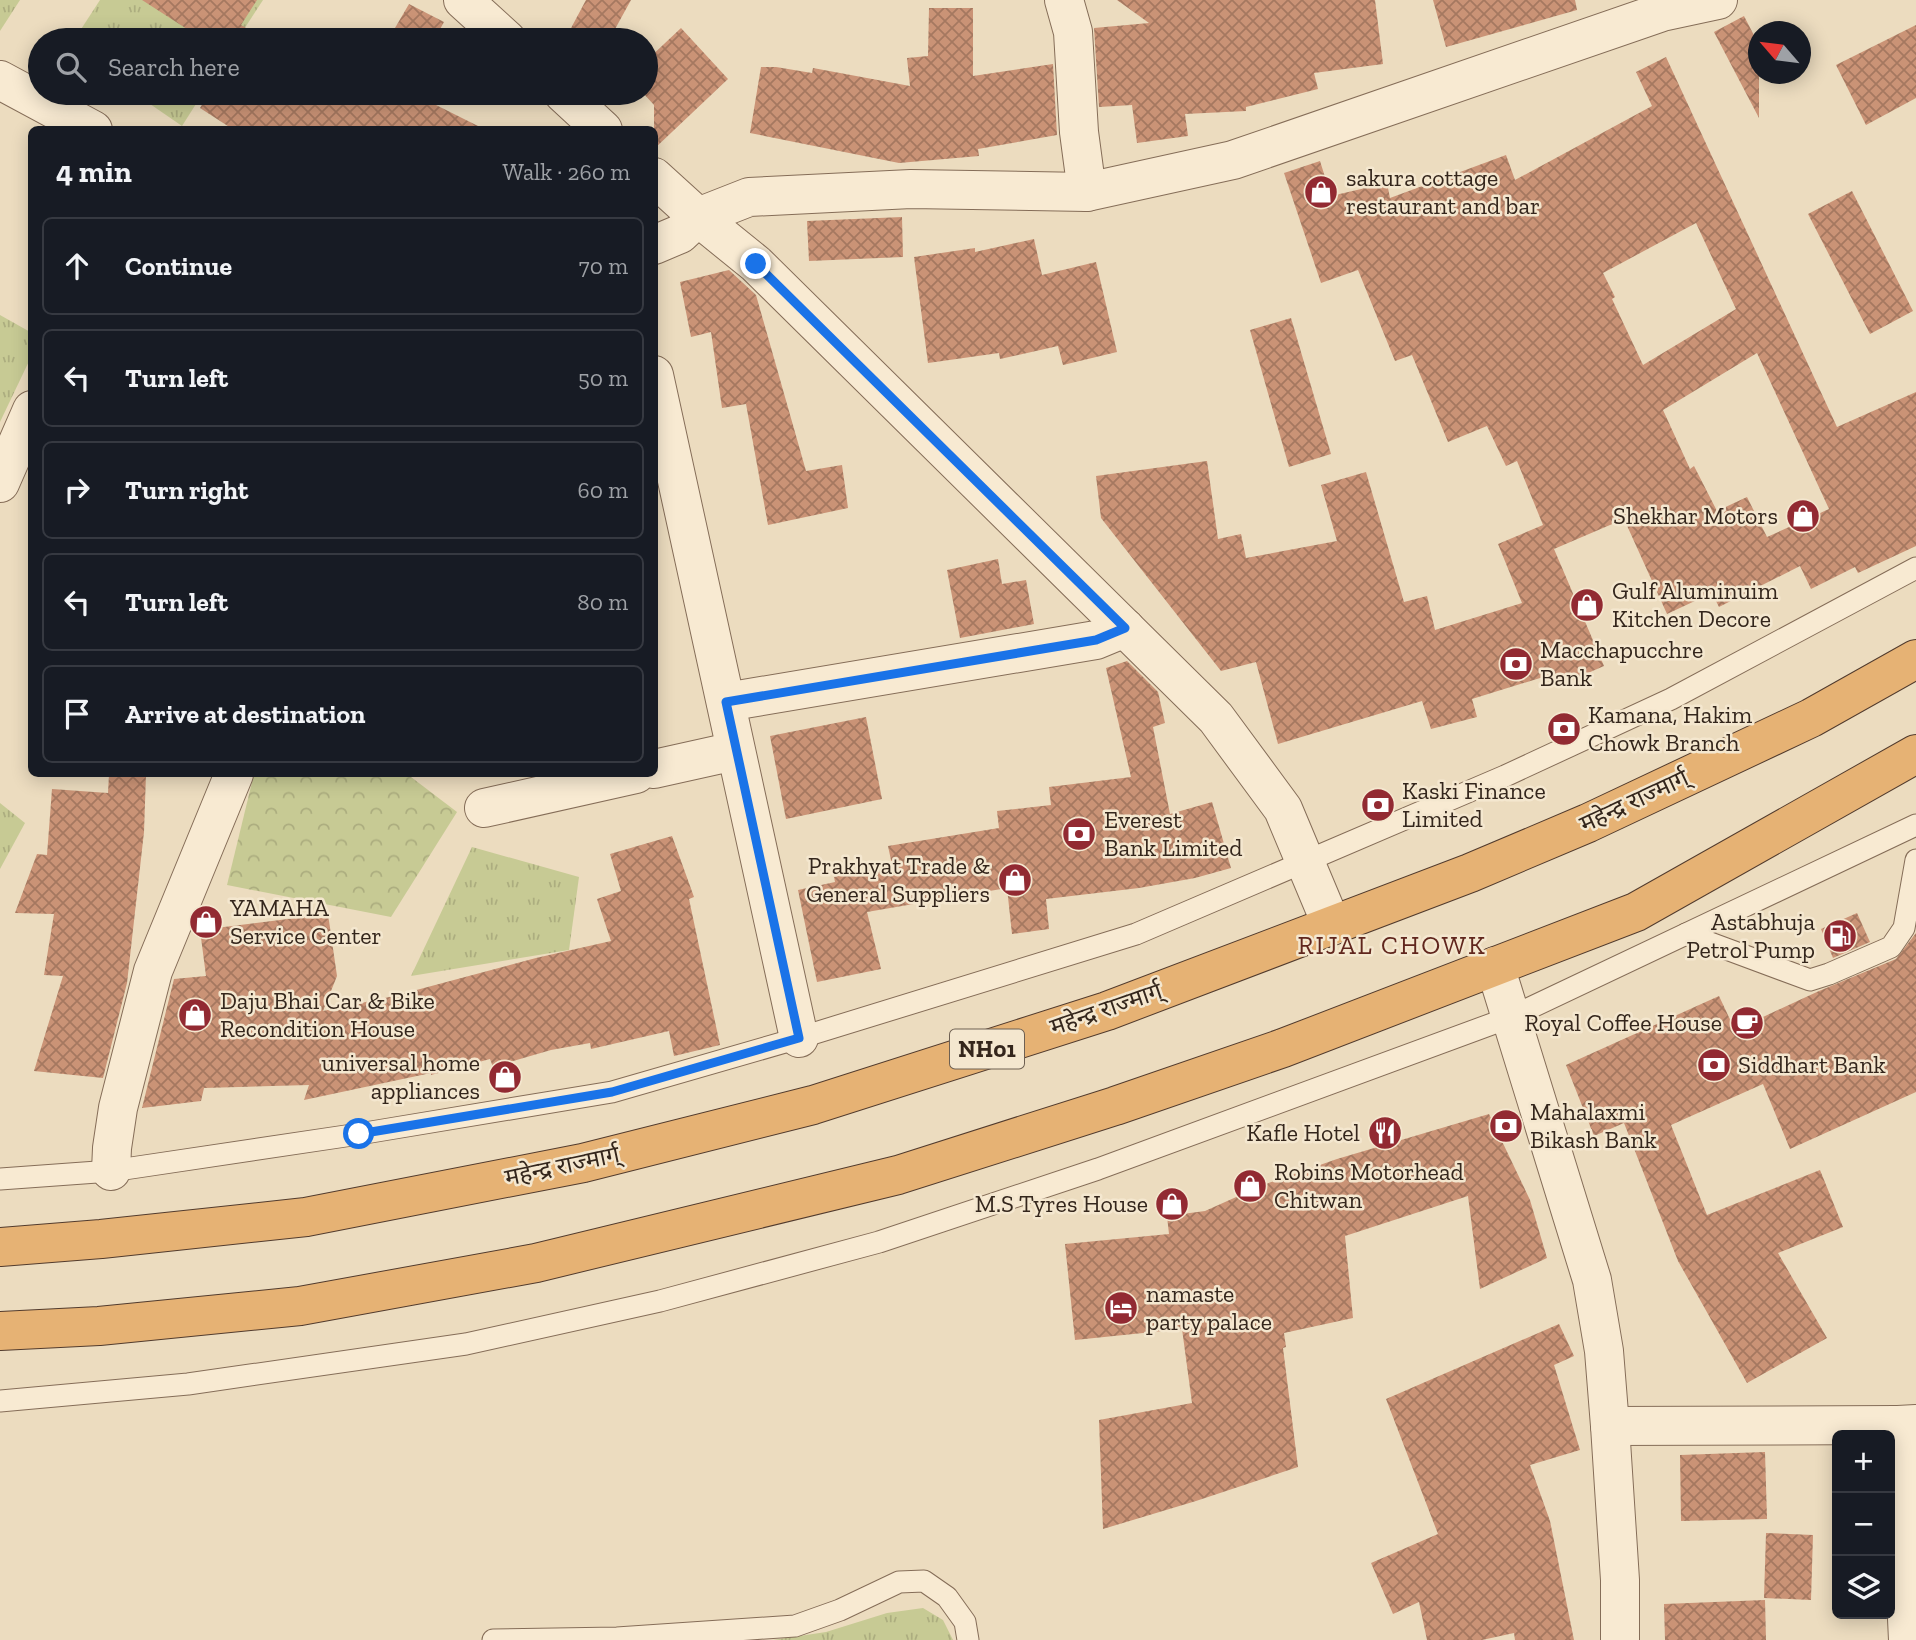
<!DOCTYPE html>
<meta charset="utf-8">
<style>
body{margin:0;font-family:"Zilla Slab","Noto Sans Devanagari",serif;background:#20242c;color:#f1f3f6}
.controls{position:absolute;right:21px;bottom:21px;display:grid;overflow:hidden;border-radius:10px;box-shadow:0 4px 18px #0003}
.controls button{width:63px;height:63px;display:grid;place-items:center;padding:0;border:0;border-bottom:2px solid #363941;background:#171b24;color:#f1f3f6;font:35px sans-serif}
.compass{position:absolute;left:1748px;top:21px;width:63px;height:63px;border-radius:50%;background:#171b24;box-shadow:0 4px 18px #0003;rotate:298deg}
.stop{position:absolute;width:21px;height:21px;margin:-16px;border:5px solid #1a73e8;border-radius:50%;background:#fff}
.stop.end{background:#1a73e8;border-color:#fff;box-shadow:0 2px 7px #0008}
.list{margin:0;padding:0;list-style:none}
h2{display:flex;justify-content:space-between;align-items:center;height:91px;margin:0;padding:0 28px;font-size:30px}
h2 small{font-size:23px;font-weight:400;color:#9ea1a6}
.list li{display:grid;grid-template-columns:46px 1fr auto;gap:21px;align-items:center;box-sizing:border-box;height:98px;margin:0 14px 14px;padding:0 14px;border:2px solid #363941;border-radius:10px}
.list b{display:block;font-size:26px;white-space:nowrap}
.list em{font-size:23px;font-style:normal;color:#9ea1a6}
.icon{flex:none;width:38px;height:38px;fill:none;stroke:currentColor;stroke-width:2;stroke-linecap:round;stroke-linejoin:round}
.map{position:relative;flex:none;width:1916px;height:1640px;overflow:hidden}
.search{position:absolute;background:#171b24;box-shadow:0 4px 18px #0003;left:28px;top:28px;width:630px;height:77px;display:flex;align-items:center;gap:18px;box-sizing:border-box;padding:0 24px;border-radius:38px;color:#9ea1a6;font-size:26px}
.panel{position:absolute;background:#171b24;box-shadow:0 4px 18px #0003;left:28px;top:126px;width:630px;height:651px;border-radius:10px}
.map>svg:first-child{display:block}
.grass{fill:url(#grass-tufts)}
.forest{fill:url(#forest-crowns)}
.building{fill:url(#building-cross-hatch);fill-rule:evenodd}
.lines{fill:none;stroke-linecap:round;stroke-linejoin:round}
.service-casing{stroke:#856d58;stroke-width:23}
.minor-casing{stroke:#856d58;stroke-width:40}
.trunk-casing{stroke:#523b2d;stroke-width:40}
.service{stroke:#f8ead2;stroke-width:21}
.minor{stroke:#f8ead2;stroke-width:38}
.trunk{stroke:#e6b274;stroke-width:38}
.route{stroke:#1a73e8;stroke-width:9}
.labels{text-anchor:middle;stroke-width:5;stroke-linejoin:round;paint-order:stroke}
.shield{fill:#f4e7cf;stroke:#6e6052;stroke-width:2}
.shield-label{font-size:23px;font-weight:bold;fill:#34261c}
.poi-label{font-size:24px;fill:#34261c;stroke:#f4e7cf;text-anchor:start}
.street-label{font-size:24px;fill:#34261c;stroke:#f4e7cf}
.neighbourhood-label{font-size:26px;letter-spacing:2px;fill:#60261d;stroke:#f4e7cf}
</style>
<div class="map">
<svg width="1916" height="1640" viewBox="0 0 1916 1640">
<defs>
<pattern id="grass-tufts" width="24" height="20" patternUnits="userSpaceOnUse" patternTransform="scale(1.75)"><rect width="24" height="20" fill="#c7ca94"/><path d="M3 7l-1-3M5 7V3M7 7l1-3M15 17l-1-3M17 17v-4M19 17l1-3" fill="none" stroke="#acad7f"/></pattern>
<pattern id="forest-crowns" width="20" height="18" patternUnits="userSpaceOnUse" patternTransform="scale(1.75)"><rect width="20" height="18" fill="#c7ca94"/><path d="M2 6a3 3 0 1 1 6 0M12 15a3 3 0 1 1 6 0" fill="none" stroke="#acad7f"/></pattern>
<pattern id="building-cross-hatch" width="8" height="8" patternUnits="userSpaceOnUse" patternTransform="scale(1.75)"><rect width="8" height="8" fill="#ca9376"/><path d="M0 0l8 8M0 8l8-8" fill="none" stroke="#a57860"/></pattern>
</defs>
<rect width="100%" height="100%" fill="#ecdcbf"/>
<g class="grass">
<path d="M0,0H20L0,31Z"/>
<path d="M100,0H263L237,40H74Z"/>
<path d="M134,93H203L182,126Z"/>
<path d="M0,315L32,333L31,357L0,422Z"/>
<path d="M0,803L25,823L0,869Z"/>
<path d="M472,847L579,877L569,950L411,976Z"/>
<path d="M923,1608L943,1620L953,1640H773L826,1632L887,1613Z"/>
</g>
<path class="forest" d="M254,774H407L457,812L391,917L227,885Z"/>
<g class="building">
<path d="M142,0H257L241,25L267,40H204Z"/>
<path d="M586,0H631L609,40H589L570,30Z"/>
<path d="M1117,0H1375L1383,64L1314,73L1318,89L1246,107V111L1185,114L1188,136L1137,143L1132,105L1099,107L1094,28L1149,23Z"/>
<path d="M1433,0H1575L1577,10L1446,47Z"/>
<path d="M409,4L444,22L434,40H388Z"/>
<path d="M929,8H973V76L1053,64L1057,135L978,149L979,156L899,163L750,133L761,67H776L812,73L813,68L910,86L907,58L928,56Z"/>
<path d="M1744,16L1759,45V118L1714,32Z"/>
<path d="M1916,25V98L1866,125L1836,65Z"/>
<path d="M681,28L728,79L654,149V105L643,93H646V61Z"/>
<path d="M1666,57L1837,427L1916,392V546L1858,573L1855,567L1811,589L1800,566L1719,607L1712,593L1667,614L1624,519L1554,549L1604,666L1558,686L1553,674L1472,699L1477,717L1431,729L1422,701L1278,744L1256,662L1221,671L1101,518L1096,476L1207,461L1218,539L1241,534L1246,558L1337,541L1321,485L1366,472L1404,602L1427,596L1435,630L1522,603L1498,544L1543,525L1517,461L1506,466L1487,426L1448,442L1412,355L1395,361L1358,270L1321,283L1284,173L1320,161L1331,196L1387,183L1390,198L1506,155L1515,180L1652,106L1636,72ZM1696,223L1736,309L1643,365L1612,299L1615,297L1603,273ZM1757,353L1829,509L1767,537L1747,497L1717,511L1694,466L1690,469L1663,410Z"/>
<path d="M209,93H351L357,97L360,93H412L486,130H234L200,108Z"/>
<path d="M1852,191L1913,311L1870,334L1808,214Z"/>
<path d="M902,217L903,257L809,261L807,221Z"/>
<path d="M1034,239L1042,275L1096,262L1117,352L1063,365L1058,346L1000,359L999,353L928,363L914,257L975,248V252Z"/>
<path d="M729,270L756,295L806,471L842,465L848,508L768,525L746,404L722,408L711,332L691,337L680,282Z"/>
<path d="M1291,318L1331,454L1289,467L1250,330Z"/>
<path d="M998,559L1002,584L1026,580L1034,624L960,638L947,570Z"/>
<path d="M1127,661L1158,692L1165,723L1153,727L1170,814L1212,802L1231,868L1195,878L1139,888L1046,899L1049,929L1012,934L1007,888L867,912L881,969L817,982L798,890L835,882L834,877L892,865L888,846L999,828L997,811L1051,805L1049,787L1131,777L1106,668Z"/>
<path d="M866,717L882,799L786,819L770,736Z"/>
<path d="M109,774H146L144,832L127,983L103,1078L34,1071L63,976L44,975L54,914L15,913L37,854L47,855L52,789L108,793Z"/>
<path d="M672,836L694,897L689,899L720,1045L674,1056L669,1031L591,1049L590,1043L551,1050L493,1067L490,1059L431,1075V1073L304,1100L309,1085L204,1088L201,1101L142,1108L174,979L206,976L200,930L328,914L337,976L323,1011L394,996L536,958L611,941L597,899L621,891L610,854Z"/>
<path d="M1857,913L1870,942L1833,958L1821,929Z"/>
<path d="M1916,933V1092L1790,1149L1763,1084L1671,1125L1707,1215L1820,1170L1843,1227L1778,1253L1827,1338L1747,1383L1678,1261L1624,1123L1594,1136L1566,1065L1719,996L1735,1030L1819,991L1896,959Z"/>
<path d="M1489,1114L1530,1200L1547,1258L1480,1289L1468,1196L1345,1236L1353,1318L1284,1333L1286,1347L1283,1348L1298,1467L1196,1501L1103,1529L1099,1420L1192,1403L1182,1329L1075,1340L1065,1244L1169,1234L1167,1216L1205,1211L1263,1185L1337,1159Z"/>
<path d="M1559,1324L1574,1356L1554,1365L1580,1450L1530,1465L1550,1521L1574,1640H1515L1514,1633L1482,1640H1427L1419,1602L1393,1614L1371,1563L1438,1534L1386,1399Z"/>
<path d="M1765,1452L1767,1519L1681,1521L1680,1455Z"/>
<path d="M1766,1533L1813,1535L1811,1600L1764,1598Z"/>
<path d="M1765,1600L1766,1640H1665L1664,1604Z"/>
</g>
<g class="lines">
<g class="service-casing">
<g id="service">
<path d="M1686,934L1810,980L1829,974L1891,947L1904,928L1916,860"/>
<path d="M0,1179L111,1171L359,1134L612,1092L799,1038L1136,934L1505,776L1671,699L1916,568"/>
<path d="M0,1401L188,1384L466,1344L660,1301L879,1242L1098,1169L1511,1017L1916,825"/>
<path d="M493,1640L617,1638L795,1626L840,1610L899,1582L924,1581L947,1597L965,1622L968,1640"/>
</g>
</g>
<g class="minor-casing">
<g id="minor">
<path d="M463,0L507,40"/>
<path d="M1064,0L1073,32L1079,132L1087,192"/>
<path d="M0,80L93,130"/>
<path d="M563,93L603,130"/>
<path d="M654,177L698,217L756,264L1216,718L1283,809L1332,926"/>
<path d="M654,245L680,234L698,217L749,197L911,189L1087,192L1233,160L1662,12L1718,0"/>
<path d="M654,375L799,1038"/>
<path d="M0,483L32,410"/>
<path d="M726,702L1096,640L1125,628"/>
<path d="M654,769L735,751"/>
<path d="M484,808L636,774"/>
<path d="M1495,966L1592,1280L1604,1351L1610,1426L1620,1580V1640"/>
<path d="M111,1171L112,1148L118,1108L153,971L234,774"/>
<path d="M1610,1426L1898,1425"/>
<path d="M1908,1640L1898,1425L1916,1424"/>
</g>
</g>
<g class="trunk-casing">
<g id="trunk">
<path d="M0,1247L101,1239L306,1217L583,1163L813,1105L1107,1011L1470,873L1588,823L1811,718L1916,659"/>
<path d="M0,1331L99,1326L300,1306L536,1263L898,1175L1115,1106L1283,1048L1636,912L1916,754"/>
</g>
</g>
<use href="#service" class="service"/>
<use href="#minor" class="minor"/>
<use href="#trunk" class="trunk"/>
</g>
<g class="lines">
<path class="route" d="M359,1134L612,1092L799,1038L726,702L1096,640L1125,628L756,264"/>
</g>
<defs>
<g id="shop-disc" transform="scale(1.75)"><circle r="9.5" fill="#922a32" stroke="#f4e7cf"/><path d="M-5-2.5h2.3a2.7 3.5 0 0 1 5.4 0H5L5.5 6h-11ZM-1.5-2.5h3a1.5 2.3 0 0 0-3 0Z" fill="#fff"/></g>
<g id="bank-disc" transform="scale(1.75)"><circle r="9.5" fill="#922a32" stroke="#f4e7cf"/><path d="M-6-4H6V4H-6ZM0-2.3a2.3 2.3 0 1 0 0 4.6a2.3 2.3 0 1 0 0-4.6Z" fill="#fff"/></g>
<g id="fuel-disc" transform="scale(1.75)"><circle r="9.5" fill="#922a32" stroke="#f4e7cf"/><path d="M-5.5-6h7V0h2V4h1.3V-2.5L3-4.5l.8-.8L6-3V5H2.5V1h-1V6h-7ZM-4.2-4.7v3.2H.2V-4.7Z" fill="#fff"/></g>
<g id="cafe-disc" transform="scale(1.75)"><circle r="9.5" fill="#922a32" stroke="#f4e7cf"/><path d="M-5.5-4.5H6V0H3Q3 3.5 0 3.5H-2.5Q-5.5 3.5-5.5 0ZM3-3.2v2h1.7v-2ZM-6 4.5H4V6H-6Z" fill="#fff"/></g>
<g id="restaurant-disc" transform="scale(1.75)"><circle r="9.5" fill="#922a32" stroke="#f4e7cf"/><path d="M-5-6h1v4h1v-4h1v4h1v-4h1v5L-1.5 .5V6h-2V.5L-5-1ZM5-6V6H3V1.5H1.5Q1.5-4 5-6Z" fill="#fff"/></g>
<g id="hotel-disc" transform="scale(1.75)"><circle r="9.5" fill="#922a32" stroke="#f4e7cf"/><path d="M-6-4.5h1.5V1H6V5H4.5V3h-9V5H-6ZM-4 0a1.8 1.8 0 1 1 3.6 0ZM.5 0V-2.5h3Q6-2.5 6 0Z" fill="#fff"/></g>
</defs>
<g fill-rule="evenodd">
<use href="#shop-disc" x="1321" y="192"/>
<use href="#shop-disc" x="1803" y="516"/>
<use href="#shop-disc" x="1587" y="605"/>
<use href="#bank-disc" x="1516" y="664"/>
<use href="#bank-disc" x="1564" y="729"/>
<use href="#bank-disc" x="1378" y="805"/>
<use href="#bank-disc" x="1079" y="834"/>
<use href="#shop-disc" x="1015" y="880"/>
<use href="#shop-disc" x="206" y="922"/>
<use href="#fuel-disc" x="1840" y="936"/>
<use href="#shop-disc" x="195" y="1015"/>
<use href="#cafe-disc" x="1747" y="1023"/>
<use href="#bank-disc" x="1714" y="1065"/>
<use href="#shop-disc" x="505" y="1077"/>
<use href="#bank-disc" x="1506" y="1126"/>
<use href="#restaurant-disc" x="1385" y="1133"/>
<use href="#shop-disc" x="1250" y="1186"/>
<use href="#shop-disc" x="1172" y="1204"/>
<use href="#hotel-disc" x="1121" y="1308"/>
</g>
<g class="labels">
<rect class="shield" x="950" y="1029.5" width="74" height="39" rx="5"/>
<g class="shield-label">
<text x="987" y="1057">NH01</text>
</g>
<g class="poi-label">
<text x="1346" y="186">sakura cottage<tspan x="1346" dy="28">restaurant and bar</tspan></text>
<text x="1778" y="524" text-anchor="end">Shekhar Motors</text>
<text x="1612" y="599">Gulf Aluminuim<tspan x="1612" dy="28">Kitchen Decore</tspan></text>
<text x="1540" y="658">Macchapucchre<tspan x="1540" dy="28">Bank</tspan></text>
<text x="1588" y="723">Kamana, Hakim<tspan x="1588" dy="28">Chowk Branch</tspan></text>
<text x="1402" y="799">Kaski Finance<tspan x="1402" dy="28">Limited</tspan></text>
<text x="1104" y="828">Everest<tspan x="1104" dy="28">Bank Limited</tspan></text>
<text x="990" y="874" text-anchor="end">Prakhyat Trade &amp;<tspan x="990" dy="28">General Suppliers</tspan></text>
<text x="230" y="916">YAMAHA<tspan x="230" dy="28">Service Center</tspan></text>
<text x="1815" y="930" text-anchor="end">Astabhuja<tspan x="1815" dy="28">Petrol Pump</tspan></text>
<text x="220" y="1009">Daju Bhai Car &amp; Bike<tspan x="220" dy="28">Recondition House</tspan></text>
<text x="1722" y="1031" text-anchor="end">Royal Coffee House</text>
<text x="480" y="1071" text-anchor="end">universal home<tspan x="480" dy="28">appliances</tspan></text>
<text x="1738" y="1073">Siddhart Bank</text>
<text x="1530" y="1120">Mahalaxmi<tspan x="1530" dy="28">Bikash Bank</tspan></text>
<text x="1360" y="1141" text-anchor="end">Kafle Hotel</text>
<text x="1274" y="1180">Robins Motorhead<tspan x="1274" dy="28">Chitwan</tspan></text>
<text x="1148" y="1212" text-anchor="end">M.S Tyres House</text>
<text x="1146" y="1302">namaste<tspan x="1146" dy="28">party palace</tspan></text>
</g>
<g class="street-label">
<text transform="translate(1634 801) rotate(-25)" y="8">महेन्द्र राज्मार्ग्</text>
<text transform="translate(1106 1009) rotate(-19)" y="8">महेन्द्र राज्मार्ग्</text>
<text transform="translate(562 1166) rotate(-12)" y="8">महेन्द्र राज्मार्ग्</text>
</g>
<g class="neighbourhood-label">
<text x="1392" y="954">RIJAL CHOWK</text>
</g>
</g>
</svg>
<div class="controls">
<button>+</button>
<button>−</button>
<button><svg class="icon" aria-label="layers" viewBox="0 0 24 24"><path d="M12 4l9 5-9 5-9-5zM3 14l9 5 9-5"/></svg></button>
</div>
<svg class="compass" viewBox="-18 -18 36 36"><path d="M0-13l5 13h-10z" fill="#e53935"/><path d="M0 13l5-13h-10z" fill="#9ea1a6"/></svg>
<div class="stop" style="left:359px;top:1134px"></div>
<div class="stop end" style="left:756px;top:264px"></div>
<div class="search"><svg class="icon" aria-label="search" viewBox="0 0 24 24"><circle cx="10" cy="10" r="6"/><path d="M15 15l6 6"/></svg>Search here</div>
<section class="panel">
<h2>4 min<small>Walk · 260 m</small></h2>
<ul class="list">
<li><svg class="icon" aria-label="ahead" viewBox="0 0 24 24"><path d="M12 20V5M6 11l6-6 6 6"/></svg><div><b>Continue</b></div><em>70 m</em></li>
<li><svg class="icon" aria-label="left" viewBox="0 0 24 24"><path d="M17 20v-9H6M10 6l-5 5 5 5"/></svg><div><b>Turn left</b></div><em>50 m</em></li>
<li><svg class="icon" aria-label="right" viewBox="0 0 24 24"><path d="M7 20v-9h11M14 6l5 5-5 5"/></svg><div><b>Turn right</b></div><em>60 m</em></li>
<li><svg class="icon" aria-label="left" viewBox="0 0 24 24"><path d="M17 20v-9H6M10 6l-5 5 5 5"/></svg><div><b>Turn left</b></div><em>80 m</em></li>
<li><svg class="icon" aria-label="arrive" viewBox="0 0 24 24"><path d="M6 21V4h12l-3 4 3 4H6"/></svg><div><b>Arrive at destination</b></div></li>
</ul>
</section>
</div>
